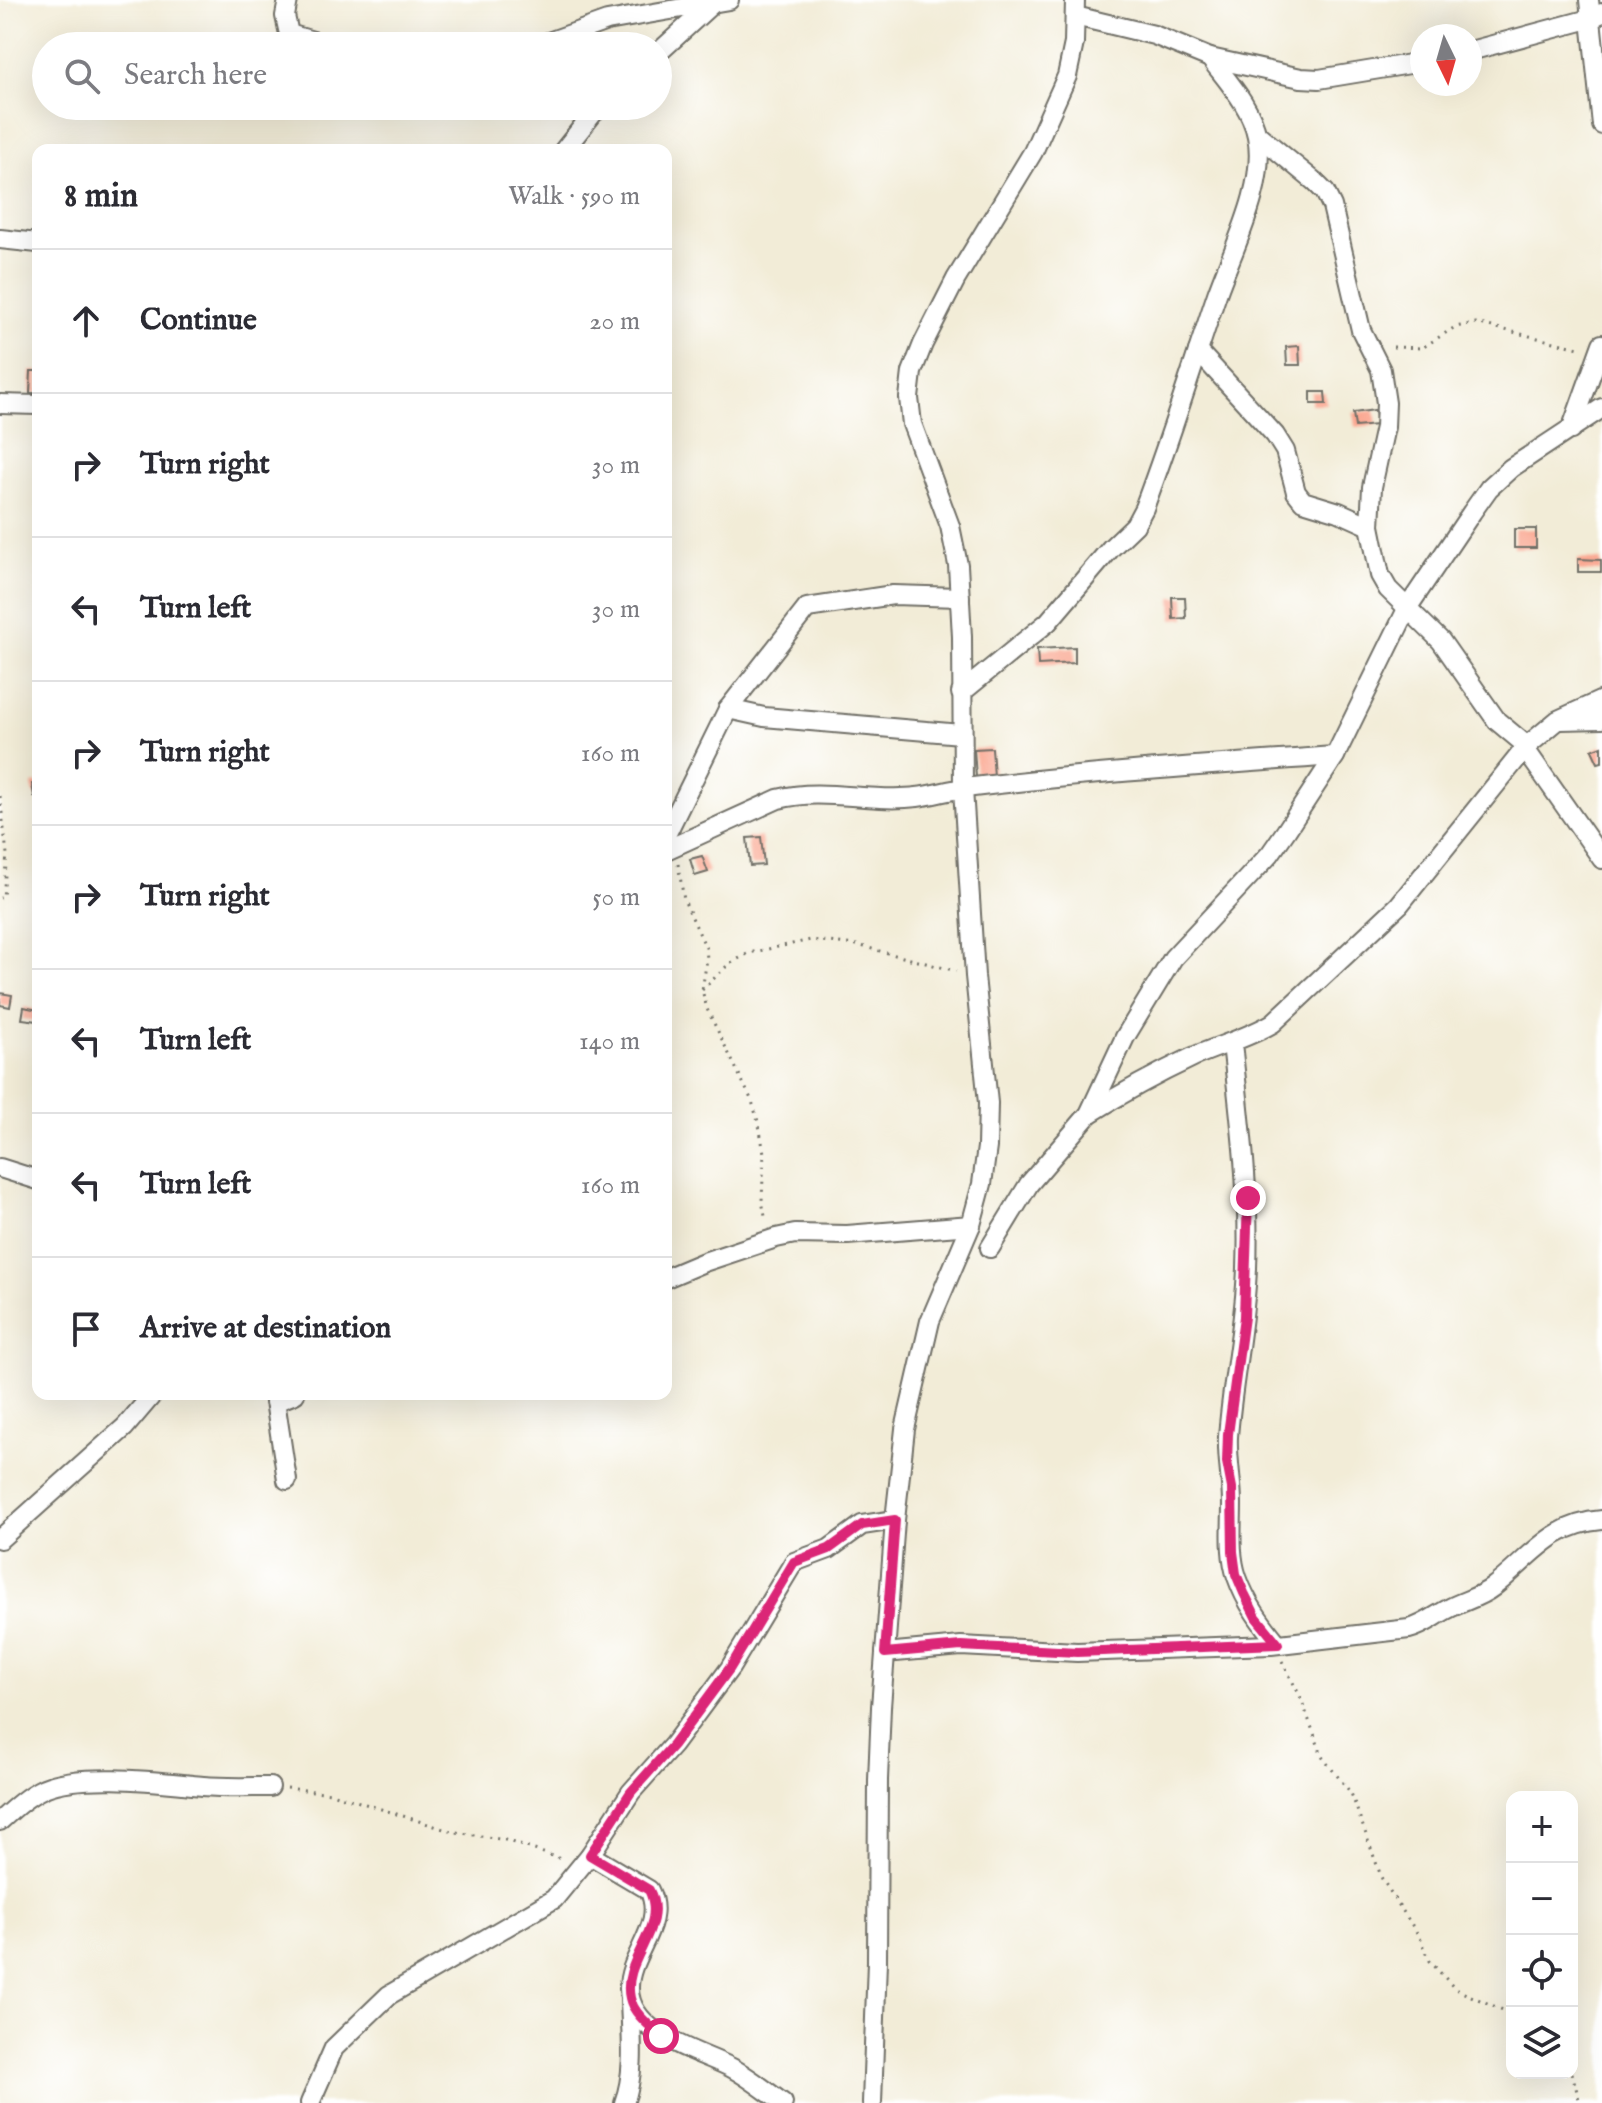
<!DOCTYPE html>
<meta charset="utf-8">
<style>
body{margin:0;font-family:"IM FELL English",serif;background:#f7f7f7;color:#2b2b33}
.controls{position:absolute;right:24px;bottom:24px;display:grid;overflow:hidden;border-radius:16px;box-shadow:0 8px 32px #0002}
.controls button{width:72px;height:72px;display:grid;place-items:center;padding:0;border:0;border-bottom:2px solid #e1e1e2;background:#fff;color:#2b2b33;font:40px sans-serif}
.compass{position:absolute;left:1410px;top:24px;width:72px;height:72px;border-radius:50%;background:#fff;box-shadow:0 8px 32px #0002;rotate:175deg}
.stop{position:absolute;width:24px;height:24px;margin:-18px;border:6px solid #db2777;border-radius:50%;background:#fff}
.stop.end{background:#db2777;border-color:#fff;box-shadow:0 2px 8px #0008}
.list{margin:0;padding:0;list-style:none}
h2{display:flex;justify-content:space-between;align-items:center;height:104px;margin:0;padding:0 32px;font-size:34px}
h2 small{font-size:26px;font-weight:400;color:#7c7c81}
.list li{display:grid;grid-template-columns:52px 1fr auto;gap:24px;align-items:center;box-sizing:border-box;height:144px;padding:0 32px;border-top:2px solid #e1e1e2}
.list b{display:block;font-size:30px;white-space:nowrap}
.list em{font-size:26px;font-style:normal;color:#7c7c81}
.icon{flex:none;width:44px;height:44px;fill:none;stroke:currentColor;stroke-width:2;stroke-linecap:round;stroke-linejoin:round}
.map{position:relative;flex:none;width:1602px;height:2103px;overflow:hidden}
.search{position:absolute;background:#fff;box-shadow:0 8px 32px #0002;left:32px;top:32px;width:640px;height:88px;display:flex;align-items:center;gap:20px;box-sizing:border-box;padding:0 28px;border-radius:44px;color:#7c7c81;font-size:30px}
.panel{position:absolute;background:#fff;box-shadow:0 8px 32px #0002;left:32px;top:144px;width:640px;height:1256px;border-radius:16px}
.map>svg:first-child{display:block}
.building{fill:#faa791}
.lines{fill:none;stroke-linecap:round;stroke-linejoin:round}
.minor-casing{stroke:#716f67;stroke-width:22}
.path{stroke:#716f67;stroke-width:3;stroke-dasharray:2 6;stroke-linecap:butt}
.minor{stroke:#fff;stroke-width:18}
.route{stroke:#db2777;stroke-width:10}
</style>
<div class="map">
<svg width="1602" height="2103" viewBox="0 0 1602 2103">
<rect width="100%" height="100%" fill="#fff"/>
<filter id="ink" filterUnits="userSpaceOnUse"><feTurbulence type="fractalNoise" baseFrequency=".0125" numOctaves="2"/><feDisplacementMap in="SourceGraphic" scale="16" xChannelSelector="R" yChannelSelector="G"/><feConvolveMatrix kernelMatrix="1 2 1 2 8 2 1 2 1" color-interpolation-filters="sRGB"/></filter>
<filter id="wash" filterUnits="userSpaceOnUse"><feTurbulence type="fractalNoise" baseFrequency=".006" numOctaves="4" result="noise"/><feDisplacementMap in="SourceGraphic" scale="32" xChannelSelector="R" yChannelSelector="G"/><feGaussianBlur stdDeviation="1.8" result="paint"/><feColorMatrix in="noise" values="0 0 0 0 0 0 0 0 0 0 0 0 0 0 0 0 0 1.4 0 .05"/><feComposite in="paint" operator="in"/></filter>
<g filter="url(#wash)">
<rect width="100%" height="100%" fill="#f2ecd7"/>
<g id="blocks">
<g class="building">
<path d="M1299,346L1300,365H1287L1286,347Z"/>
<path d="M31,371H38V393H30Z"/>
<path d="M1311,392H1325L1326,404H1311Z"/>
<path d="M1375,410L1377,425L1355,427L1353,413Z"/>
<rect x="1514" y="529" width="22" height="19"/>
<path d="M1578,559L1601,560V572H1578Z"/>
<path d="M1172,597H1185L1186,618L1173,619Z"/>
<path d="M1075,647V663L1038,665L1037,649Z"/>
<path d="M1602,746V762L1598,763L1592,750Z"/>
<path d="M992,748L994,777H976L974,749Z"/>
<path d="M38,783V795L34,796L32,784Z"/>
<path d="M761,837L764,865L750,866L747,838Z"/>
<path d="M702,856L708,872L695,876L690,859Z"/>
<path d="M0,993L12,995L10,1007L0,1005Z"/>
<path d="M24,1007L38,1010V1021L22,1019Z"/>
</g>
</g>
</g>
<g filter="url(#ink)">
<use href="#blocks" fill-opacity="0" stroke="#716f67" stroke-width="2"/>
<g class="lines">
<g class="minor-casing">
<g id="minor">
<path d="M288,0L285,16L289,34L330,46"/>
<path d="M1589,0L1602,125"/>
<path d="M1075,16L1154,35L1210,58L1301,78L1319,79L1422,62"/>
<path d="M537,46L607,21L729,0"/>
<path d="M1470,51L1589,19L1602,13"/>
<path d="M658,53L715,1"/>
<path d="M1257,134L1314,181L1325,192L1332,206L1361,330L1381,370L1386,403L1385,427L1372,487L1370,526L1380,575L1388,589L1441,641L1497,721L1527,746"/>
<path d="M564,150L599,106"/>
<path d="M0,239L38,243"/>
<path d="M1198,351L1275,435L1285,451L1296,492L1303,501L1339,512L1370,526"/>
<path d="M0,404L38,405"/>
<path d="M1571,430L1602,344"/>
<path d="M961,693L1048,622L1111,548L1135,525L1144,508C1171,437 1193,365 1217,294C1233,248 1267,186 1257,136C1251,106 1228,82 1210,58"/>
<path d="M728,709L764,717L961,734"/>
<path d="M1561,720L1602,719"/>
<path d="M1525,749L1602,859"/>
<path d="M666,835L728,709L807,608L893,595L960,597"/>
<path d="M666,850L778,799C824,787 870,803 917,797C933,795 949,790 965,788C1088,773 1211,765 1335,756"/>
<path d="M1232,1043C1240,1118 1250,1192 1247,1268C1245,1325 1232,1381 1228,1437C1227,1460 1232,1481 1232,1504C1232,1527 1229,1554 1237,1577C1246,1603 1261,1623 1278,1644"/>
<path d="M1089,1114C1122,1093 1157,1074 1193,1057C1220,1045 1248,1038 1273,1023L1399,905L1527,746L1558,720L1602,700"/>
<path d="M0,1168L38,1180"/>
<path d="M990,1248L1029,1184L1089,1114L1125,1037L1173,958L1270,854L1286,831L1335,756L1408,607L1472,512L1489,488L1511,468L1602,408"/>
<path d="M666,1278L704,1262L776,1238L795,1234L847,1235L971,1225"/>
<path d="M274,1394L287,1480"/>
<path d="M275,1402L295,1394"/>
<path d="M0,1539L125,1427L153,1394"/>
<path d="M885,1653L961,1646L1077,1652L1271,1645L1409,1629C1425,1625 1434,1616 1448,1609C1462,1601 1479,1598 1493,1587C1531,1558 1550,1524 1602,1520"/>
<path d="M0,1821C14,1808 27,1796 44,1788C82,1772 161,1782 203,1786C225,1788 248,1787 270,1787"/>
<path d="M590,1855L649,1890C667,1925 628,1954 629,1989C630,2035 699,2051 732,2068C749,2077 766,2091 783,2103"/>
<path d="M310,2103L334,2048L389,1995L554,1899L590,1855L631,1792L673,1745L730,1668L794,1562L829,1549L862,1525L895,1520"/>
<path d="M624,2103C636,2071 631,2034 630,2000"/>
<path d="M872,2103L877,1961L878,1780L881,1707L895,1520L905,1429L930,1321L971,1225L982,1184L987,1147L988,1103L975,976L963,789L962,637L958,565L950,526L912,424L909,398L912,372L923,344L956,279L1033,152L1067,76L1074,43L1075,0"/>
</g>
</g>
<g class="path">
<path d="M1393,347L1422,348L1455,327L1476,323L1579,348"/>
<path d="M0,796L7,854L3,897L0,898"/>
<path d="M678,864L684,900L706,948L707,959L702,990L707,1009L752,1101L759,1125L764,1153L762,1201L766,1221"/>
<path d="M702,990L729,964L749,953L811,940L857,945L956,971"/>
<path d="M1282,1661L1300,1696L1323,1758L1351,1793L1382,1879L1421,1939L1430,1961L1455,1989L1512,2014"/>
<path d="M287,1788L331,1793L450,1831L505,1840L561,1859"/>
<path d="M1572,2073L1580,2103"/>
</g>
<use href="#minor" class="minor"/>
</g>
</g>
<g class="lines" filter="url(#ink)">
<path class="route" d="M661,2036C650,2026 633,2013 630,1998C621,1959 669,1928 649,1890L590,1855L631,1792L673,1745L730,1668L794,1562L829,1549L862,1525L895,1520L885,1653L961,1646L1077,1652L1278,1644L1256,1617L1244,1593L1236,1574L1233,1552L1232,1488L1227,1462L1228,1434L1244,1317L1248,1198"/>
</g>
</svg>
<div class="controls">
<button>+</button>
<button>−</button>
<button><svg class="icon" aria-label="locate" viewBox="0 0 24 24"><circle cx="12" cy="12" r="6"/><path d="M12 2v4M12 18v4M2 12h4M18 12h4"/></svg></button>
<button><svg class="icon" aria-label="layers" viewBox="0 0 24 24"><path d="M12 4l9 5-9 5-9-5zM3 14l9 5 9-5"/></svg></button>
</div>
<svg class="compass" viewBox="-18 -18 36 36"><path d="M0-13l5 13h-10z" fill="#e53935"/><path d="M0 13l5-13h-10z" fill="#7c7c81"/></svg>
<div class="stop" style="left:661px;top:2036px"></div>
<div class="stop end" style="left:1248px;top:1198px"></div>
<div class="search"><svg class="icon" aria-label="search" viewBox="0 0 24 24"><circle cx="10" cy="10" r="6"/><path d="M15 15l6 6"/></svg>Search here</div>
<section class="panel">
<h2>8 min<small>Walk · 590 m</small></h2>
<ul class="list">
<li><svg class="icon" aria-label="ahead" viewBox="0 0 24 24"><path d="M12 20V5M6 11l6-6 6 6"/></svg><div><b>Continue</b></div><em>20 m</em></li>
<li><svg class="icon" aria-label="right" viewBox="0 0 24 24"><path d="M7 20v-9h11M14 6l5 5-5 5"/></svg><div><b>Turn right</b></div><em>30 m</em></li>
<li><svg class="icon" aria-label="left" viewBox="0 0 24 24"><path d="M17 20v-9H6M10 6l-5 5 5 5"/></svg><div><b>Turn left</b></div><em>30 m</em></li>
<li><svg class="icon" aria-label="right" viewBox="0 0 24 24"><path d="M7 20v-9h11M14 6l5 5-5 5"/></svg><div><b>Turn right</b></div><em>160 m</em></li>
<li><svg class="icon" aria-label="right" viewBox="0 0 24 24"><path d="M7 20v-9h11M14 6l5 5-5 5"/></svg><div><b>Turn right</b></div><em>50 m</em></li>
<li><svg class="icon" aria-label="left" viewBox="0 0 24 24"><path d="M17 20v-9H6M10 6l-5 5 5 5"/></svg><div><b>Turn left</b></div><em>140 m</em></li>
<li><svg class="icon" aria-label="left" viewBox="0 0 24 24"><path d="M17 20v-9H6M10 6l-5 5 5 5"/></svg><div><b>Turn left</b></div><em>160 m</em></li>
<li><svg class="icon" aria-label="arrive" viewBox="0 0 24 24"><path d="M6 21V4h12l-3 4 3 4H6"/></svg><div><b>Arrive at destination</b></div></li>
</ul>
</section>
</div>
